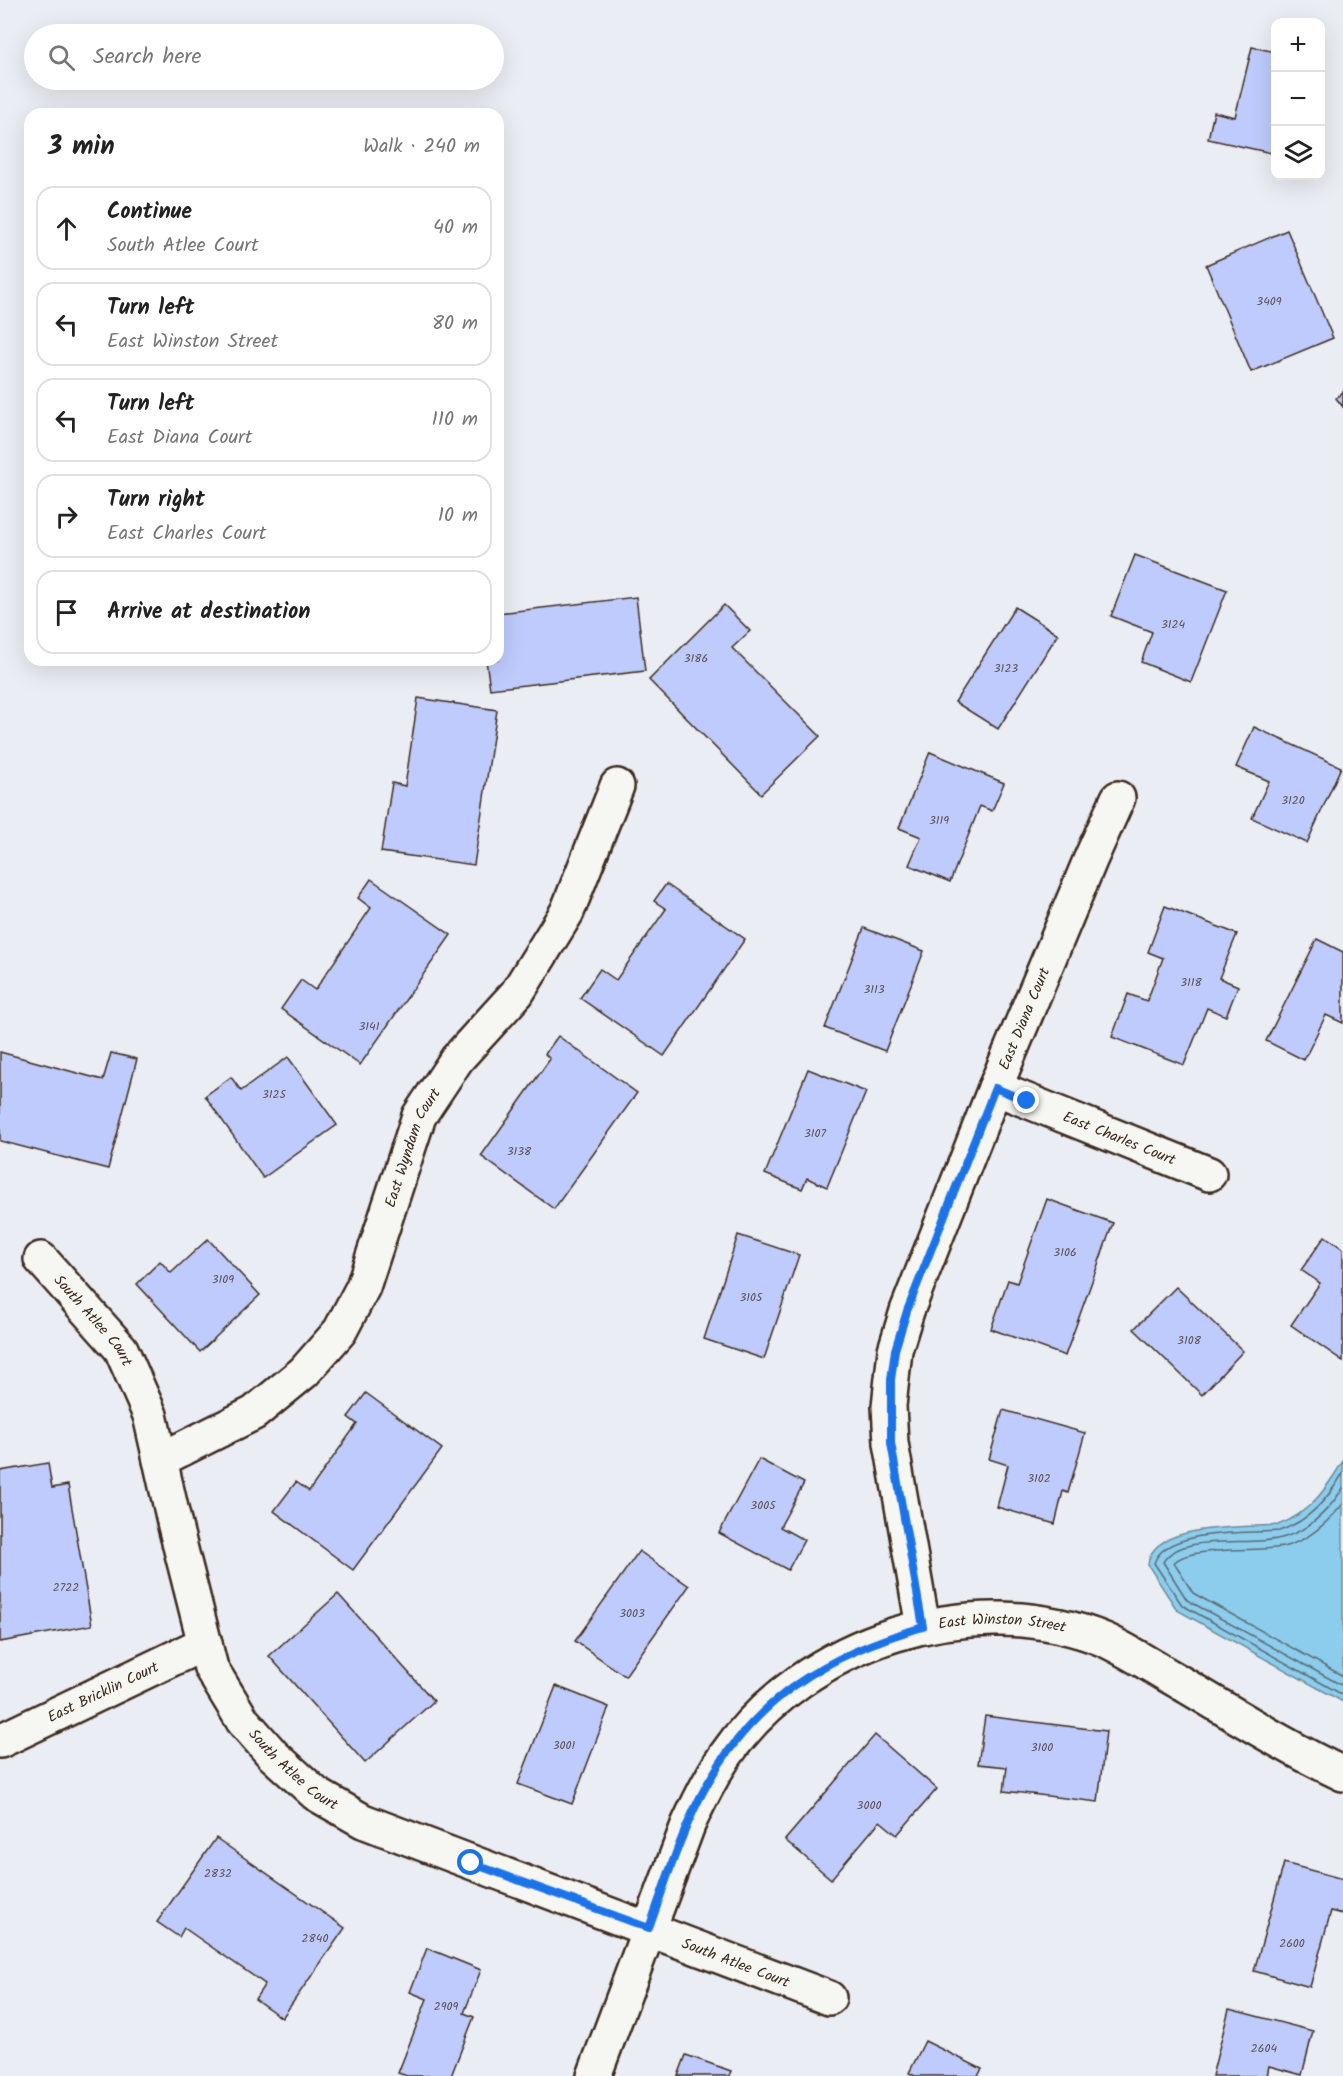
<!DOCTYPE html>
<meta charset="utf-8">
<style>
body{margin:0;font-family:Kalam,sans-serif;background:#f6f6f6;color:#222}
.controls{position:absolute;right:18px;top:18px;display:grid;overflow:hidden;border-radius:12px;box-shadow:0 6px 24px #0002}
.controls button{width:54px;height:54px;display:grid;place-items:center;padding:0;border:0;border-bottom:2px solid #e0e0e0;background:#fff;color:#222;font:30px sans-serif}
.stop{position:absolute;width:18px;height:18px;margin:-14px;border:4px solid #1a73e8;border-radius:50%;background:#fff}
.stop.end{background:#1a73e8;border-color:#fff;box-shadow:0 2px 6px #0008}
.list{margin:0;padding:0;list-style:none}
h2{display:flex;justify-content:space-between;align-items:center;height:78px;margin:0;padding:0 24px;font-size:26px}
h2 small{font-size:20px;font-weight:400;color:#767676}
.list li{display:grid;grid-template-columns:39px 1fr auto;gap:18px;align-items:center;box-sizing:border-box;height:84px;margin:0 12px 12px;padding:0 12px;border:2px solid #e0e0e0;border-radius:18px}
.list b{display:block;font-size:22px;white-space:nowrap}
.list p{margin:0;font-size:20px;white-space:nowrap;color:#767676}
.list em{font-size:20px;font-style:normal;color:#767676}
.icon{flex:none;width:33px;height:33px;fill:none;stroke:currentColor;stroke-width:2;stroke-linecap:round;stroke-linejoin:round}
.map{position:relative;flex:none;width:1343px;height:2076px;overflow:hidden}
.search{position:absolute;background:#fff;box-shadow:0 6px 24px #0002;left:24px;top:24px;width:480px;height:66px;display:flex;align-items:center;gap:15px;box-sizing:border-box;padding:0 21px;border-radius:33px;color:#767676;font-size:22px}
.panel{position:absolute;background:#fff;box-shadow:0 6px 24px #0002;left:24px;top:108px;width:480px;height:558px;border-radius:18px}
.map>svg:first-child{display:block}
.water{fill:#8ccded;stroke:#6c8c9a;stroke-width:1.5}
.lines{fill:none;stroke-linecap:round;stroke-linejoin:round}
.shore{stroke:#5b6b71;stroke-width:1.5}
.building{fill:#becbfc;stroke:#3b2a1e;stroke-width:1.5}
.street-casing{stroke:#3b2a1e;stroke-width:38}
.street{stroke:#f6f6f2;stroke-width:33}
.route{stroke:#1a73e8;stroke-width:8}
.labels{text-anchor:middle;stroke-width:6;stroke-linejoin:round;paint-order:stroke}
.number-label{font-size:12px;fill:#5c5256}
.street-label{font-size:15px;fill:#3b2a1e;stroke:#f6f6f2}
</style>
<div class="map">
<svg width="1343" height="2076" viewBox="0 0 1343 2076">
<rect width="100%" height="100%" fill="#ebedf4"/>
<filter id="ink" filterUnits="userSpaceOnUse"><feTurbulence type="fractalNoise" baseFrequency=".0167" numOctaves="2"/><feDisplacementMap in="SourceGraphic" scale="12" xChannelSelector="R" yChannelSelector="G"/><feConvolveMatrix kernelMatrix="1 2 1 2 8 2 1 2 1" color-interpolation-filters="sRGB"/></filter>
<g filter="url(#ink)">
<path class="water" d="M1343,1461V1702L1177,1610L1148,1565C1150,1522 1247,1528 1278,1525C1310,1513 1326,1489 1343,1461Z"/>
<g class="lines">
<g class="shore">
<path d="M1343,1473C1327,1500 1309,1521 1279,1531C1247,1534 1165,1528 1154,1563L1182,1605L1343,1695"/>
<path d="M1343,1488C1329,1510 1310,1529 1285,1537C1252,1548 1182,1531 1163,1562L1187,1600L1343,1686"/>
<path d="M1343,1504C1327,1523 1308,1541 1283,1547C1260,1552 1186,1546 1174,1563L1193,1593L1343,1676"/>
</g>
</g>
<g class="building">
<path d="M1252,47L1276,52V154L1208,139L1214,112L1235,117Z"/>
<path d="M1287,230L1333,338L1251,372L1206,265Z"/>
<path d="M1343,392V407L1336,398Z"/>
<path d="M1135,555L1227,590L1191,682L1141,662L1152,632L1111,616Z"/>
<path d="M636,597L645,671L490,689L486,660H498V613Z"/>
<path d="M724,605L750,631L732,648L820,736L761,794L649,680Z"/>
<path d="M1015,607L1058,634L998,729L955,702Z"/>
<path d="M418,698L497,710L474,865L381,852L392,783L405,786Z"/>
<path d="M1254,727L1341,767L1307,843L1252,818L1269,781L1236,767Z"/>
<path d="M930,752L1004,783L992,811L980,806L950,882L909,865L921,837L899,828Z"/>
<path d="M371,879L451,935L360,1065L281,1009L301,980L315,990L371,908L358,898Z"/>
<path d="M666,884L745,939L664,1056L580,998L600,969L616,980L666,909L654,901Z"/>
<path d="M1165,906L1237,934L1219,978L1238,986L1226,1016L1207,1008L1184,1065L1112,1037L1128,994L1147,1001L1163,958L1148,952Z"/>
<path d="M864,928L924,951L885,1051L825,1028Z"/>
<path d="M1317,939L1343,952V1023L1326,1015L1304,1060L1266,1041Z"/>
<path d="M558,1036L637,1093L554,1209L481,1156L550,1059L545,1054Z"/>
<path d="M0,1052L103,1080L111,1053L137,1059L108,1169L0,1141Z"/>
<path d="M288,1057L337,1125L263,1178L205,1096L231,1077L241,1091Z"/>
<path d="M808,1069L866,1092L827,1187L807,1178L802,1189L765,1174Z"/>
<path d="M1047,1199L1113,1223L1065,1356L991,1329L1008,1280L1017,1283Z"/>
<path d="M738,1235L799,1255L764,1359L704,1339Z"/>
<path d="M1325,1236L1343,1249V1361L1291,1325L1320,1283L1301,1270Z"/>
<path d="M208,1239L260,1295L200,1352L137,1284L160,1261L171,1273Z"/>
<path d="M1176,1287L1243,1351L1202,1395L1134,1329Z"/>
<path d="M366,1393L442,1449L353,1570L274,1511L296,1482L309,1491L357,1424L348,1417Z"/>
<path d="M1003,1410L1085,1433L1068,1493L1063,1491L1055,1524L997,1507L1008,1465L989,1459Z"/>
<path d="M759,1459L804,1483L780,1527L804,1540L788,1570L719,1533Z"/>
<path d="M48,1463L52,1488L68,1485L92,1625L0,1642V1471Z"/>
<path d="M639,1551L689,1586L625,1676L575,1641Z"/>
<path d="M338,1594L434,1701L365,1763L269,1656Z"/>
<path d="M556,1686L609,1707L572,1804L518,1784Z"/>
<path d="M985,1716L1106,1731L1098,1802L1004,1791L1007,1767L978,1764Z"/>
<path d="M875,1735L937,1789L897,1835L880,1821L831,1879L785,1840Z"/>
<path d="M216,1838L345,1928L282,2018L255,1999L265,1984L184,1928L179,1937L157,1922Z"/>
<path d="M1284,1863L1343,1879V1914L1331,1911L1310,1987L1254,1971Z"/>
<path d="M427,1948L481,1970L464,2013L474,2017L451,2076H407L398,2073L427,1999L410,1992Z"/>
<path d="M1229,2009L1313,2031L1302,2075L1269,2066L1267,2076H1212Z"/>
<path d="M925,2041L982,2069L978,2076H915L909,2073Z"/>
<path d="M686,2055L731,2071L729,2076H678Z"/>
</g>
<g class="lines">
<g class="street-casing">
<g id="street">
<path id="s1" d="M995,1088L1209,1174"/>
<path id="s2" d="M41,1259L121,1349L150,1415L175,1526L211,1668L243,1721L273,1755L316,1794L363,1821L829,1998"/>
<path id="s3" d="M160,1460L254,1413L304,1372L340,1331L363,1287L419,1116L457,1059L517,993L567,912L617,786"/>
<path id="s4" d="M923,1627L891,1443L889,1406L895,1350L907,1311L995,1088L1091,858L1118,798"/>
<path id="s5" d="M0,1741L205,1643"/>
<path id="s6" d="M594,2076L688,1825C699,1801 710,1778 725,1756C805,1640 973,1586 1105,1640C1127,1650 1148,1664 1169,1676C1226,1709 1283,1746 1343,1774"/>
</g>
</g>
<use href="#street" class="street"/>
</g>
</g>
<g class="lines" filter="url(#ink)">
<path class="route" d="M471,1863L649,1928C666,1882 681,1832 705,1788C754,1699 827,1654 923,1627L891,1443V1380L895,1350L907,1311L995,1088L1027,1101"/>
</g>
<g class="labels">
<g class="number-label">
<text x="1269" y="305">3409</text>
<text x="1173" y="628">3124</text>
<text x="696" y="662">3186</text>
<text x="1006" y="672">3123</text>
<text x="1293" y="804">3120</text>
<text x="939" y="824">3119</text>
<text x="1191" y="986">3118</text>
<text x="874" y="993">3113</text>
<text x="369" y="1030">3141</text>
<text x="274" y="1098">3125</text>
<text x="815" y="1137">3107</text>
<text x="519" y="1155">3138</text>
<text x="1065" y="1256">3106</text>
<text x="223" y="1283">3109</text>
<text x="751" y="1301">3105</text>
<text x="1189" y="1344">3108</text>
<text x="1039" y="1482">3102</text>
<text x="763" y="1509">3005</text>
<text x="66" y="1591">2722</text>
<text x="632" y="1617">3003</text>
<text x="564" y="1749">3001</text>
<text x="1042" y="1751">3100</text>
<text x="869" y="1809">3000</text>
<text x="218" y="1877">2832</text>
<text x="315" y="1942">2840</text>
<text x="1292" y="1947">2600</text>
<text x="446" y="2010">2909</text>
<text x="1264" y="2052">2604</text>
</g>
<g class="street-label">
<text dy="5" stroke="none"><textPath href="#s4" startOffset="636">East Diana Court</textPath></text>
<text dy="5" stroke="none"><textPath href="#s1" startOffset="134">East Charles Court</textPath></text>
<text dy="5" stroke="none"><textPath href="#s3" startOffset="422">East Wyndam Court</textPath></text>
<text dy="5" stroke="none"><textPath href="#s2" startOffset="81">South Atlee Court</textPath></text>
<text dy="5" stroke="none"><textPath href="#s6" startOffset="668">East Winston Street</textPath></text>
<text dy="5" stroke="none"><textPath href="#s5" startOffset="114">East Bricklin Court</textPath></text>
<text dy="5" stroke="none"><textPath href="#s2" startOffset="585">South Atlee Court</textPath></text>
<text dy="5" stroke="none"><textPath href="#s2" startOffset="1071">South Atlee Court</textPath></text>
</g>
</g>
</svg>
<div class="controls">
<button>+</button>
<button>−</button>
<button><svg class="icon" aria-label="layers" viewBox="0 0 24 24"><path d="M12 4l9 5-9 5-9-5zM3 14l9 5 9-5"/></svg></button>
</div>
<div class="stop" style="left:471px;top:1863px"></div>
<div class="stop end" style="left:1027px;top:1101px"></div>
<div class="search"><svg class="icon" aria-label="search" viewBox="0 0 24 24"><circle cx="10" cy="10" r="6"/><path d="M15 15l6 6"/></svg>Search here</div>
<section class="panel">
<h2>3 min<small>Walk · 240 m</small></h2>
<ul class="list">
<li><svg class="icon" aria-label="ahead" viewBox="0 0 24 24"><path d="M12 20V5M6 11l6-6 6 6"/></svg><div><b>Continue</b><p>South Atlee Court</p></div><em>40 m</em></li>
<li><svg class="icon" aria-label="left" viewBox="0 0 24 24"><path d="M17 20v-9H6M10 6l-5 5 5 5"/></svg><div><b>Turn left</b><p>East Winston Street</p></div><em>80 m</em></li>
<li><svg class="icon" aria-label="left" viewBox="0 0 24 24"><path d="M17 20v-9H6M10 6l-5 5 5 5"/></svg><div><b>Turn left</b><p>East Diana Court</p></div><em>110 m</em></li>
<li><svg class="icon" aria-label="right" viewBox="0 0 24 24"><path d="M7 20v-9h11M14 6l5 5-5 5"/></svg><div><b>Turn right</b><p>East Charles Court</p></div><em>10 m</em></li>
<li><svg class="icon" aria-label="arrive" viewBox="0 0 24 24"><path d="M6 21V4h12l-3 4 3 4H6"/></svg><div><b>Arrive at destination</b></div></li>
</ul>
</section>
</div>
